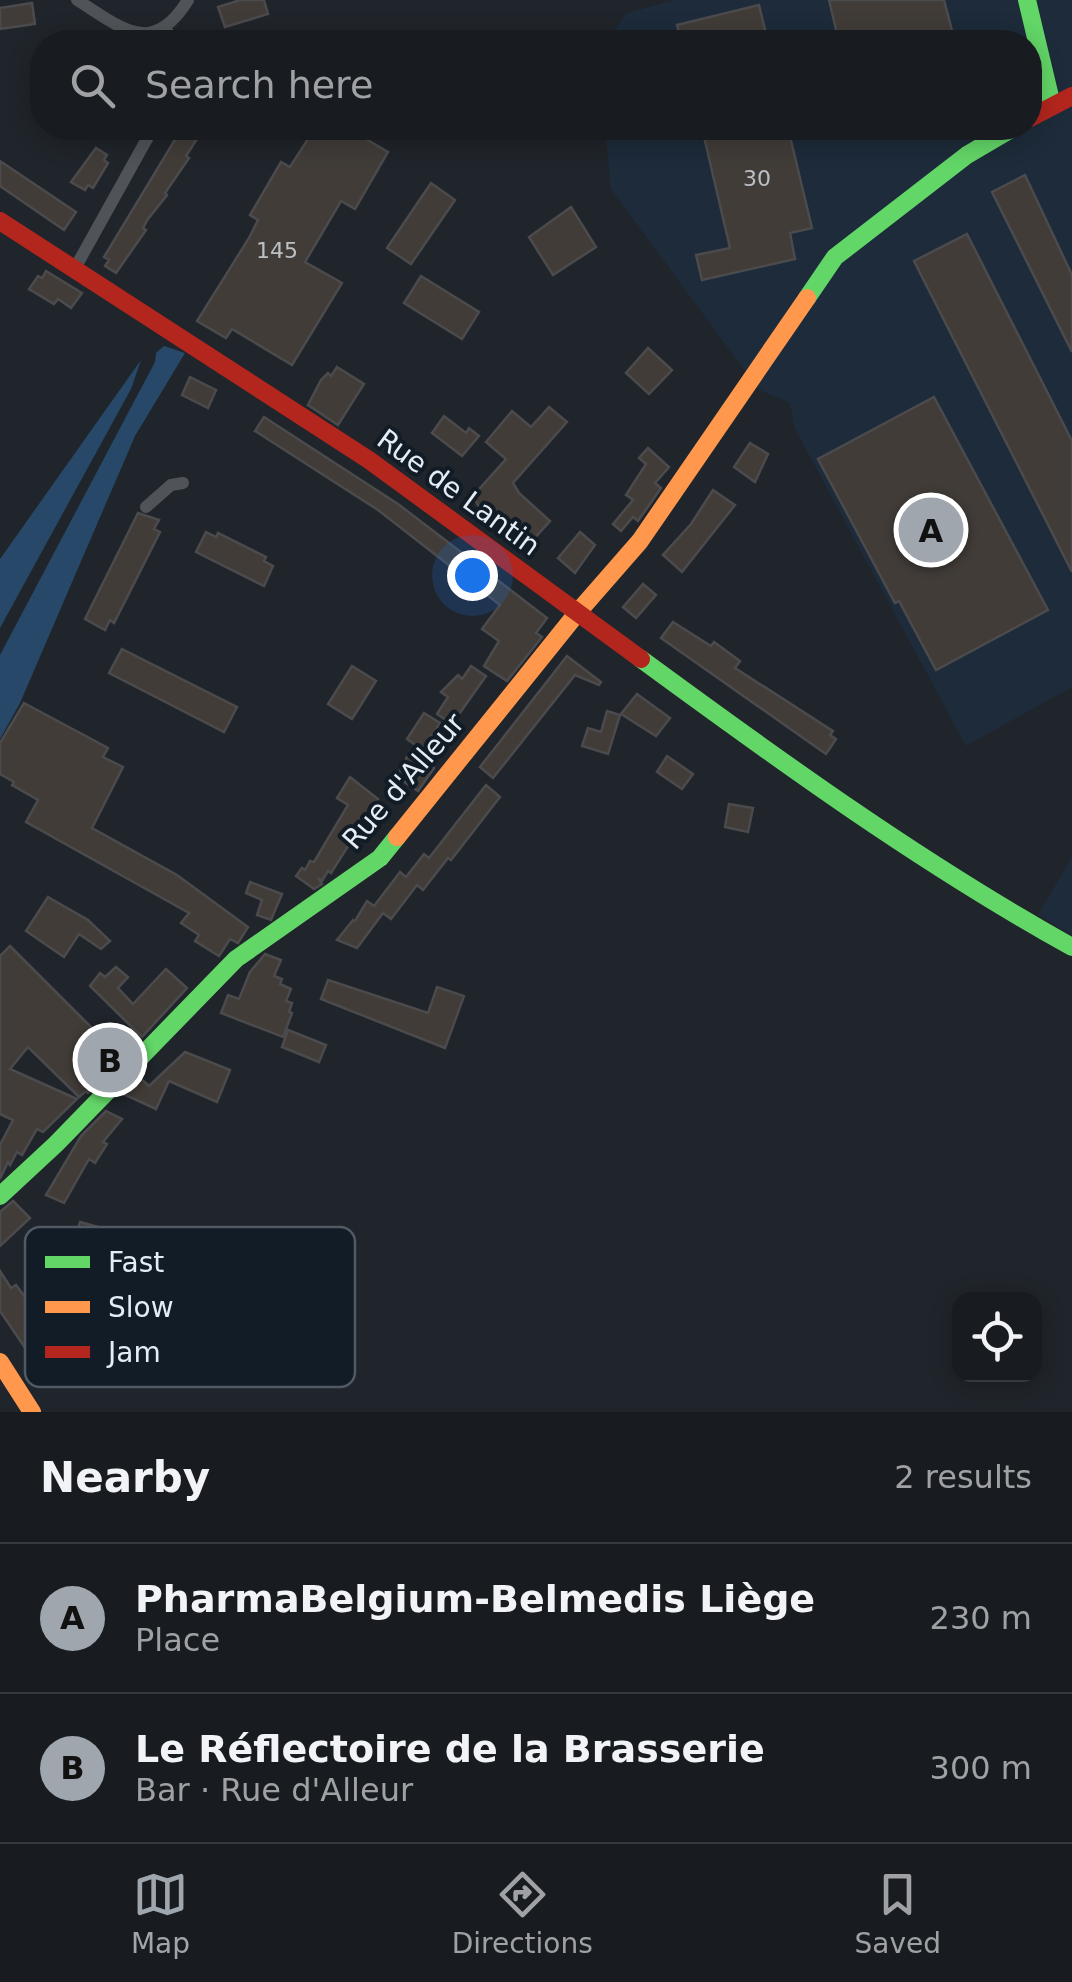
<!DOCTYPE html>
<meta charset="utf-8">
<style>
body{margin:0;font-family:"DejaVu Sans",sans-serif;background:#212529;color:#f1f3f6}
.controls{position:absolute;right:30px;bottom:30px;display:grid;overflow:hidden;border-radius:20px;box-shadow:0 5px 25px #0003}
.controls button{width:90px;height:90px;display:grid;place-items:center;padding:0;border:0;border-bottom:2px solid #363a3e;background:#181c20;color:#f1f3f6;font:50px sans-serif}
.you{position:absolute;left:472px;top:575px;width:35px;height:35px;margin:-25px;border:8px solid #fff;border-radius:50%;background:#1a73e8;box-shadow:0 0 0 15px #1a73e833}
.badge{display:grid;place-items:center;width:65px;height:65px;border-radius:50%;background:#a0a6ae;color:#111;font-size:32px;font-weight:700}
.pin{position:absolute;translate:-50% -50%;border:5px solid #fff;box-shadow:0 2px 10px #0006}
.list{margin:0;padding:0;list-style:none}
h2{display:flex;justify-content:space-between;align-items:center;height:130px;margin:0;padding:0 40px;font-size:42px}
h2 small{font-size:32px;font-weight:400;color:#9fa1a5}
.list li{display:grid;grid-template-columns:65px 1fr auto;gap:30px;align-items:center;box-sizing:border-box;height:150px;padding:0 40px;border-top:2px solid #363a3e}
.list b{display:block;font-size:38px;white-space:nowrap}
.list p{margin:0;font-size:32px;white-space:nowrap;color:#9fa1a5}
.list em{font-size:32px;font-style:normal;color:#9fa1a5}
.icon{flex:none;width:55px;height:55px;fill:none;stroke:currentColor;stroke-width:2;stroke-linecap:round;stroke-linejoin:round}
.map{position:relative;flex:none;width:1072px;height:1412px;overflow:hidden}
.search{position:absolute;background:#181c20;box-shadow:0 5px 25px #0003;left:30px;right:30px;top:30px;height:110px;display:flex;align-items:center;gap:25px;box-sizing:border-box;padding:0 35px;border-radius:40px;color:#9fa1a5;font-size:38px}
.sheet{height:430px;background:#181c20}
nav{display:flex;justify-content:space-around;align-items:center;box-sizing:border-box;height:140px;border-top:2px solid #363a3e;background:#181c20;font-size:28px;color:#9fa1a5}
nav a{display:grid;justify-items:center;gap:5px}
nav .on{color:#a0a6ae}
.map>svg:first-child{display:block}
.built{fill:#1d2b3a}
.green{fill:#274868}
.building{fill:#413c38;stroke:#4b4a4c;stroke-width:2.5}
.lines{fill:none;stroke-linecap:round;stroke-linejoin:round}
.street{stroke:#505458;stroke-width:12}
.fast{stroke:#63d668;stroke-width:18}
.slow{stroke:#ff974d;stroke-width:18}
.jam{stroke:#b3261e;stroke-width:18}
.labels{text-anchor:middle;stroke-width:8;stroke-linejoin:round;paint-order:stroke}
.number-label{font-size:22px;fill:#bcc0c5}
.street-label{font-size:28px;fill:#e5ecf4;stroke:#111c26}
.key{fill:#111c26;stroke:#515a64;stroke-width:2.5}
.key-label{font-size:28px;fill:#e5ecf4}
</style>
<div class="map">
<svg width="1072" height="1412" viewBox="0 0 1072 1412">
<rect width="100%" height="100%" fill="#20252b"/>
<g class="built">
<path d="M675,0H1072V687L966,746L794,427L790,403L759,390L611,189L605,128H1030V42H605L627,13Z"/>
<path d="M1072,857V935L1038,915Z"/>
</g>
<g class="green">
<path d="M164,346L185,353L135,436L20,703L0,739V655L155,362L156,353Z"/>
<path d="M141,360L131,389L0,628V559Z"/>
</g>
<g class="building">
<path d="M240,0H264L268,14L225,27L218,7Z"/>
<path d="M829,0H944L955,42H839Z"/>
<path d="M32,3L35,24L0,29V8Z"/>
<path d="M759,5L768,42H681L677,25Z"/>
<path d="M182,128H204L186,156L189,158L165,193L167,195L148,219L143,228L146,230L116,273L105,266L109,260L104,257Z"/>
<path d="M315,128H347L388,152L355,209L341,201L305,262L342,283L292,365L232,329L226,338L197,321L249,238L258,220L250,215L281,162L290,167Z"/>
<path d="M702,128H788L812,228L790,233L795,259L702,280L696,255L730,248Z"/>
<path d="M96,148L107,155L104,160L108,163L93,188L88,185L85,190L71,182Z"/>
<path d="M0,161L76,212L64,230L0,186Z"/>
<path d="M1025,175L1072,275V352L992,192Z"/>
<path d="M431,183L455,200L411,264L387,248Z"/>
<path d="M571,207L596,247L553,275L529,237Z"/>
<path d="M967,234L1072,441V572L914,261Z"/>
<path d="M46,271L82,293L71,308L58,299L54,304L29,289L38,276L42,278Z"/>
<path d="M421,276L479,312L462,339L404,303Z"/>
<path d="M648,348L672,370L649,394L626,373Z"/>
<path d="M337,367L364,384L338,425L308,405L321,380L328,373L331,376Z"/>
<path d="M190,377L216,390L208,408L182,395Z"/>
<path d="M934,397L1048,610L936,670L899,601L895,603L818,459Z"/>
<path d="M549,407L567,422L513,483L519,493L550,521L531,542L508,522L479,507L473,496L506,459L486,442L512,411L531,427Z"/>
<path d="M444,416L466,433L469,428L479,436L462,456L432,433Z"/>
<path d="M264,417L398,504L547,618L536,633L542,637L507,681L484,666L499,641L482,629L500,605L378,510L255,431Z"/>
<path d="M750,443L768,454L755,482L734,467Z"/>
<path d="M648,448L669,467L655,483L661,488L638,521L633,517L621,531L613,524L633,500L626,495L646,464L639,458Z"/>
<path d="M713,490L735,505L682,572L663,555L691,524Z"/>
<path d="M138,513L159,520L154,529L160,532L114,623L110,620L105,630L85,619Z"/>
<path d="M206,532L216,537L218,533L266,557L264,561L273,566L264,586L196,552Z"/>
<path d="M580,532L595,545L575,573L558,558Z"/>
<path d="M643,584L656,595L636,618L623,607Z"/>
<path d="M673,622L711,646L714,642L740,661L735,668L833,731L830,735L836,739L826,754L661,638Z"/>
<path d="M122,649L237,707L224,732L109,673Z"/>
<path d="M567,656L601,682L599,685L575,675L493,778L480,767Z"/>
<path d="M352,666L376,681L352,719L328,704Z"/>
<path d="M471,666L486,676L452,724L437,714L448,697L441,692L458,675L462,679Z"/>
<path d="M637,694L670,718L656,736L621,714Z"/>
<path d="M24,703L108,748L103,757L123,767L92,828L177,875L248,927L238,943L230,939L219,956L195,941L199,935L181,923L189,913L26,822L38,800L12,785L14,782L0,774V743Z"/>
<path d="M607,711L620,715L608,754L582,746L588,728L601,732Z"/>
<path d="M424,713L440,723L422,750L407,739Z"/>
<path d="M410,751L434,768L418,791L397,777Z"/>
<path d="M667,756L693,774L682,789L657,772Z"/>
<path d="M350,777L378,799L331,873L328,871L322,881L318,878L322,884L314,889L296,876L302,868L305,870L310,861L314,862L348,805L337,798Z"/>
<path d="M486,785L500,797L451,860L448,858L423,890L417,885L391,919L383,913L357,948L337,940L353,920L355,921L367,901L374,906L400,872L406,877L424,854L429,858Z"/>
<path d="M729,804L753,808L748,832L725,827Z"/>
<path d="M250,882L282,894L271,920L257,915L262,900L246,893Z"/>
<path d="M48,897L88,920L110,941L101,949L79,934L64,957L26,931Z"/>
<path d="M10,946L122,1058L88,1093L86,1091L79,1097L28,1047L10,1069L77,1099L43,1132L37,1129L22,1155L17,1152L10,1165L8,1162L0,1179V1145L13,1120L0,1114V956Z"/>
<path d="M265,954L281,960L274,976L282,979L280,984L291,989L286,1001L292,1003L289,1012L292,1013L283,1037L221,1013L228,995L239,999L250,972Z"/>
<path d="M116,967L128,977L118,988L133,1004L166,969L187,988L142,1037L90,986L100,973L105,977Z"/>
<path d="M328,980L428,1013L437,987L464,996L445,1048L321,999Z"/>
<path d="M288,1030L326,1045L319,1062L282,1047Z"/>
<path d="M185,1052L230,1070L217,1102L169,1081L156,1109L123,1094L140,1078L149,1086Z"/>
<path d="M106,1111L122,1119L103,1142L107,1144L95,1163L89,1159L64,1203L46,1195L81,1136Z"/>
<path d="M13,1201L30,1218L0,1246V1212Z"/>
<path d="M80,1222L117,1232L112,1249L102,1246L93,1278L65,1270Z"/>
<path d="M0,1271L11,1288L16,1285L36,1312L27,1317L49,1357L55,1353L62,1362L59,1364L63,1370L60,1372L64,1377L55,1383L50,1378L47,1380L0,1311Z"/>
</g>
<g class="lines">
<g class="street">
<path d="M77,0C122,28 152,58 188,0"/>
<path d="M165,27L173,42"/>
<path d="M74,270L153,128"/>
<path d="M146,507L171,485L183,483"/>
</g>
<g class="fast">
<path d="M1027,0L1052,105"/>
<path d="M807,298L835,257L967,155L1013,128"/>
<path d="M641,659C780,761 921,863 1072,947"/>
<path d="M0,1196L56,1144L236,959L380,858L397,837"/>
</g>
<g class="slow">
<path d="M397,837L578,612L640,541L807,298"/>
<path d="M0,1362L32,1412"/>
</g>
<g class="jam">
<path d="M1030,118L1072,96"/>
<path d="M0,221L369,460L641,659"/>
</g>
</g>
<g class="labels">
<g class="number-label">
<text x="757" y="186">30</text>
<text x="277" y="258">145</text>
</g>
<g class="street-label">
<text transform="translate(459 492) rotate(36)" y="10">Rue de Lantin</text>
<text transform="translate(403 781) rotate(-49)" y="10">Rue d'Alleur</text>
</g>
</g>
<rect x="25" y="1227" width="330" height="160" rx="15" class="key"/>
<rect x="45" y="1256" width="45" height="12" fill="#63d668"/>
<rect x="45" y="1301" width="45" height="12" fill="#ff974d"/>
<rect x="45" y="1346" width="45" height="12" fill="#b3261e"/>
<g class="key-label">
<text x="108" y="1272">Fast</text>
<text x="108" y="1317">Slow</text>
<text x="108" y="1362">Jam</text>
</g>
</svg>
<div class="controls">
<button><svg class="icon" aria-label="locate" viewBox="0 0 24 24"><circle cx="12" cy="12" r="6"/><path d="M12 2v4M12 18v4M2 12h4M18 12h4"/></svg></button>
</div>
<div class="you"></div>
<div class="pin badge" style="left:931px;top:530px">A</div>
<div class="pin badge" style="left:110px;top:1060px">B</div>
<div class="search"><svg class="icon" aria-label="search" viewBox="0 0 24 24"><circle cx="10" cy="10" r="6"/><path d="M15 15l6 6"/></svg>Search here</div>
</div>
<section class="sheet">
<h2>Nearby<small>2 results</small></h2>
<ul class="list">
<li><span class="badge">A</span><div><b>PharmaBelgium-Belmedis Liège</b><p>Place</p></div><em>230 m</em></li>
<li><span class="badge">B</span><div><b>Le Réflectoire de la Brasserie</b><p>Bar · Rue d'Alleur</p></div><em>300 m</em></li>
</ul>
</section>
<nav>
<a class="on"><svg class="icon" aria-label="map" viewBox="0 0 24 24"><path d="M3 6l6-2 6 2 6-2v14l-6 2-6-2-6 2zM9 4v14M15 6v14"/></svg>Map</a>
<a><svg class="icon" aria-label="directions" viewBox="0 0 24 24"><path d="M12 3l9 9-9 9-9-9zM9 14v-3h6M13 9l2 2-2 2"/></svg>Directions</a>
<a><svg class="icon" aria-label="saved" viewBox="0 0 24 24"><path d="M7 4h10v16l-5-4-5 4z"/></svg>Saved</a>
</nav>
